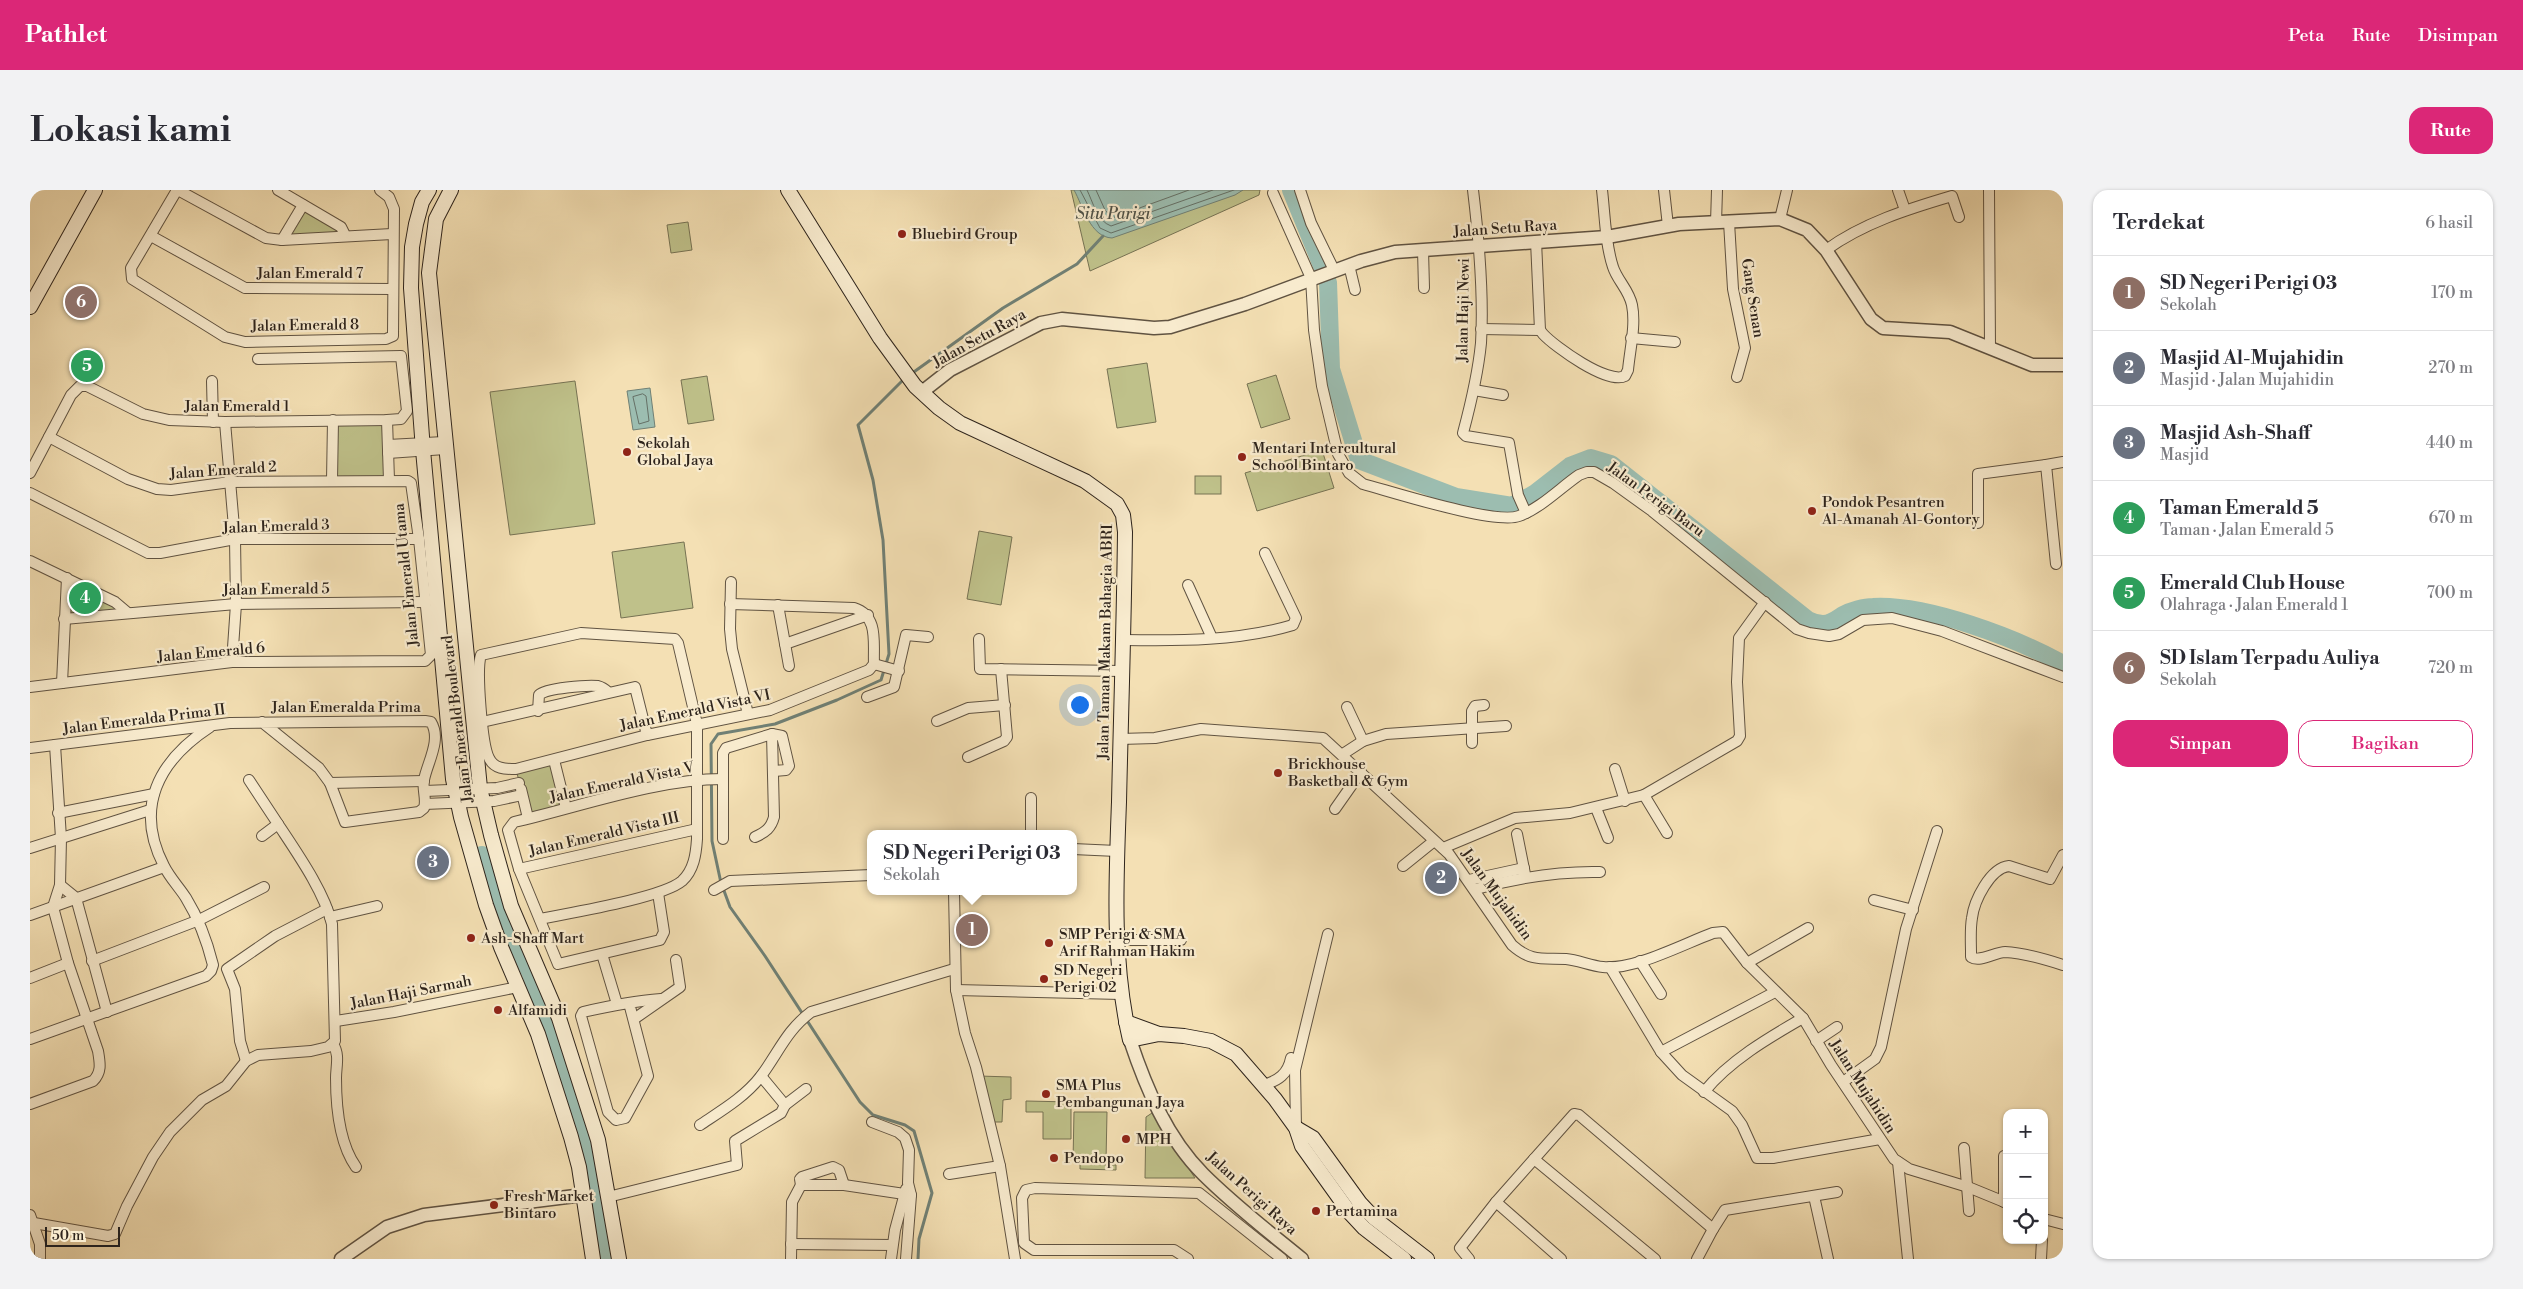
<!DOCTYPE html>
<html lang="id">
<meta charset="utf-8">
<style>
body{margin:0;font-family:"Libre Bodoni",serif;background:#f2f2f3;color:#2b2b33}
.controls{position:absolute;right:15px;bottom:15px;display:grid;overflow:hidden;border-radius:10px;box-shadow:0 1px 4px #0004}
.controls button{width:45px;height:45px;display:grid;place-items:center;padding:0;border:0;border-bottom:1px solid #e1e1e2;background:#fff;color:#2b2b33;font:25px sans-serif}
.scale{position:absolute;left:15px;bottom:12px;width:75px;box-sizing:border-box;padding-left:5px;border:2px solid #2e241c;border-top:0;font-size:14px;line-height:18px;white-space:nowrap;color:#2e241c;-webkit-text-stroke:4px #f8ebce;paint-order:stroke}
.you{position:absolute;left:1049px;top:514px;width:18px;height:18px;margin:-12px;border:4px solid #fff;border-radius:50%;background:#1a73e8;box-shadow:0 0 0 8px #1a73e833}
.badge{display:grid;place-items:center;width:32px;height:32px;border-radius:50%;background:#db2777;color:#fff;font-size:16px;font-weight:700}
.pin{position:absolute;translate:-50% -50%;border:2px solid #fff;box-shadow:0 1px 5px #0006}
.popup{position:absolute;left:837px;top:640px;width:210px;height:65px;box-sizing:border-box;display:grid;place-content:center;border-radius:10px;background:#fff;filter:drop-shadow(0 1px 4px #0005);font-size:16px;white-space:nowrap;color:#7c7c81}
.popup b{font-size:19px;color:#2b2b33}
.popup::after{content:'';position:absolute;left:50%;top:100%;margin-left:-10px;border:10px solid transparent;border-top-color:#fff}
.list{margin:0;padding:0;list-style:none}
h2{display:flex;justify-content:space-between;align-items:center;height:65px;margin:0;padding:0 20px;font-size:21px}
h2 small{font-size:16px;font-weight:400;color:#7c7c81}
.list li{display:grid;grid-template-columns:32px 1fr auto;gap:15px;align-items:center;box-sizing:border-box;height:75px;padding:0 20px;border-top:1px solid #e1e1e2}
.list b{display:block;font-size:19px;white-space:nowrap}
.list p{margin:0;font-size:16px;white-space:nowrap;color:#7c7c81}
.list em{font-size:16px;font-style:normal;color:#7c7c81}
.actions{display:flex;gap:10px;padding:15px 20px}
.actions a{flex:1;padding:11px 0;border:1px solid #db2777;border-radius:15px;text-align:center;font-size:18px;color:#db2777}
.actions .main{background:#db2777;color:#fff}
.icon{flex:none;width:28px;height:28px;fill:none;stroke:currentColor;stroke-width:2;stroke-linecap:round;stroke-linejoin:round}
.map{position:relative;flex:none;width:2033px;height:1069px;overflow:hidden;border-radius:15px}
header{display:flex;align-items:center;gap:30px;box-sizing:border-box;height:70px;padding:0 25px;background:#db2777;color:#fff}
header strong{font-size:24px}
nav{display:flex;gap:28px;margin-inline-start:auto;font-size:18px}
.intro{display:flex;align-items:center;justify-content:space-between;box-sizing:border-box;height:120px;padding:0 30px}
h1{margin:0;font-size:35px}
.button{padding:12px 22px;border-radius:15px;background:#db2777;color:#fff;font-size:18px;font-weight:700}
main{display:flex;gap:30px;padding:0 30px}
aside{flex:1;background:#fff;border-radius:15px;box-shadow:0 1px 4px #0004}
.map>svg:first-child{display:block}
.green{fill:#bfc18a;stroke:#767253}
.water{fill:#9cbdb0;stroke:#708075}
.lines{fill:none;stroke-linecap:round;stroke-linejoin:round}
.shore{stroke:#657066;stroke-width:1}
.stream{stroke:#708075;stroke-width:3}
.river{stroke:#9cbdb0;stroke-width:18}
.minor-casing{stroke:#605342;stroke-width:12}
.tertiary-casing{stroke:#605342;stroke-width:15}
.secondary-casing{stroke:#2e241c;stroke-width:16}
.minor{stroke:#f8ebce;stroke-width:10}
.tertiary{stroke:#f8ebce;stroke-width:12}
.secondary{stroke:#f8ebce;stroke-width:14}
.poi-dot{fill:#8f2418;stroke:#f8ebce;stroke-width:2}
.labels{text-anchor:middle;stroke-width:4.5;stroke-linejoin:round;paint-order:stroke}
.street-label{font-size:15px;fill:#2e241c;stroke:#f8ebce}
.poi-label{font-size:15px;fill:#2e241c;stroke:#f8ebce;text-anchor:start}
.water-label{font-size:16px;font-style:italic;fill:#4f5248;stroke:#f8ebce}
</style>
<header>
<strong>Pathlet</strong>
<nav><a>Peta</a><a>Rute</a><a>Disimpan</a></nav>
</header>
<div class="intro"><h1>Lokasi kami</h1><a class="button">Rute</a></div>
<main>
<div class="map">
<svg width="2033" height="1069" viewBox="0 0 2033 1069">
<rect width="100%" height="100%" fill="#f4e0b4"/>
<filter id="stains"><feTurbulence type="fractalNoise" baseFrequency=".004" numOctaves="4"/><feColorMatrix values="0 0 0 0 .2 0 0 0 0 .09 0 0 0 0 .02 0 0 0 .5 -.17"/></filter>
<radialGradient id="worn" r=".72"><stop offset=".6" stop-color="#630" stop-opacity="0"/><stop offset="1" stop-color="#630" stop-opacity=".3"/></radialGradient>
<g class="green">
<path d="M1041,0H1230L1229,5L1060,81Z"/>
<path d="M273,15L311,37L313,46L252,50Z"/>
<path d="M658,32L662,60L641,63L637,35Z"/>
<path d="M1117,173L1126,232L1087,238L1077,179Z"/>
<path d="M1246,185L1260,229L1231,238L1217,194Z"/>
<path d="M677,186L684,230L658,234L651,190Z"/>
<path d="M545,191L565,334L480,345L460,202Z"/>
<path d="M303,230H357L359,290H302Z"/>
<path d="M1292,260L1304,298L1227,321L1215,283Z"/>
<rect x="1165" y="286" width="26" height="18"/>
<path d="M949,341L982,347L971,415L937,409Z"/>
<path d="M654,352L663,418L591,428L582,362Z"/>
<path d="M37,388L98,423L34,429Z"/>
<path d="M524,570L536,618L498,628L486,579Z"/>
<path d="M949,886L981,887V909L973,910L972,932H959Z"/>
<path d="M996,911L1041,912V949H1013V922H996Z"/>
<path d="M1044,922H1077L1076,971H1043Z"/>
<path d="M1122,923L1165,988H1115L1116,927Z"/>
<path d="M1050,974L1086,975V980L1050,979Z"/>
</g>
<g class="water">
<path d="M1044,0H1213L1205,5L1082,48C1060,47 1053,16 1044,0Z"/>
<path d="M620,198L625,237L603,240L597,201Z"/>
</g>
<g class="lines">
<g class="shore">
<path d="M1050,0L1070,38L1081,43L1204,0"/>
<path d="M1057,0C1063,12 1067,31 1081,36L1183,0"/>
<path d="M1066,0L1075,20L1082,28L1159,0"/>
<path d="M613,204L616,206L619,231L609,234L603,207Z"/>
</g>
<g class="stream">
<path d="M881,184L973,118L1047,74L1073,46"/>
<path d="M691,693L682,651L681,554L688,544L745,534L807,510L851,490L859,464L853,350L843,290L828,235L874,189"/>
<path d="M693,698L700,717L735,766L830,912L843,925L875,935L884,941L902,1003L889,1049L888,1069"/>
</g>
<g class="river">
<path d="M1261,0L1292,76"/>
<path d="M1298,92L1301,179L1329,270L1426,307L1482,316L1504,304L1540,276L1561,268L1581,274L1778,430C1782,432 1788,434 1793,434C1801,434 1807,429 1813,425C1821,421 1834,417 1843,417C1897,414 1986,448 2033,474"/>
<path d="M452,665L464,706L501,784L563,990L575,1069"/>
</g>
<g class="minor-casing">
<g id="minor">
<path d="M147,0L101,78L102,89L195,147L215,152L356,149L363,146L364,19L359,7L350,0"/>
<path d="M148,0L236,48L252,50L362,44"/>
<path d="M248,0L311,37L314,43L313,46"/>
<path d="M1270,0L1281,33L1304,80"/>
<path d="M1443,0C1449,50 1454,103 1451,153C1448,184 1441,213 1433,243L1436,246L1479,253L1488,305L1496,323"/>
<path d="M1634,0L1638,36"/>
<path d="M1868,0L1875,20"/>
<path d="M1959,0L1960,157"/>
<path d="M1243,3L1281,88L1284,140L1292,196L1308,264L1319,283L1333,294C1363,302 1465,335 1489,326C1511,318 1530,298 1549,285L1557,282H1564L1583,293L1622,321L1767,439L1779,443L1799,446L1809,444L1833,430L1862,428L1912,441L2033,487"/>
<path d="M1750,29L1757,0"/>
<path d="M1699,32L1703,99L1715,158L1707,187"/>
<path d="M1686,33L1687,0"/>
<path d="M121,46L215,98L362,99"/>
<path d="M252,50L273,15"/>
<path d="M1506,51L1510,140L1513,144C1525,157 1578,195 1595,186L1598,180C1600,159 1606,135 1602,115C1599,100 1587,90 1583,77C1575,53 1575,25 1572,0"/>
<path d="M1393,60L1394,98"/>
<path d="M1796,60C1833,33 1878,19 1922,6L1929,27"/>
<path d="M1319,75L1325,100"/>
<path d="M1451,139L1510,140"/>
<path d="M1601,148L1645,152"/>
<path d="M182,191L183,232"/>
<path d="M1444,200L1473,205"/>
<path d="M357,230L359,290"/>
<path d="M195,232L205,349L206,414L202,472"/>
<path d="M358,255L414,252"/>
<path d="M358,263L415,259"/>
<path d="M0,283L41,205L50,196H57L113,224L139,230L195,232L357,230L371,229L377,221L371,166L228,169"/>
<path d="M302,290L303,230"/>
<path d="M0,303L118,363H130L205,349H389"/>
<path d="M1948,333V284L2016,275"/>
<path d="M0,371L85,412L98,423"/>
<path d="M2026,374L2016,275L2033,272"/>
<path d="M701,392L700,439L702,459L718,524"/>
<path d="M1158,395L1182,448"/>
<path d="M700,414L824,418C849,426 843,453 844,474"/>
<path d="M748,415L759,476"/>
<path d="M34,429L206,414L395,412"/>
<path d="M949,449L950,479L1093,481"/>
<path d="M1094,450C1149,451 1210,451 1263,435L1266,428L1235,363"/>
<path d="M755,454L838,425"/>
<path d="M844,474L869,481"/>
<path d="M32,493L37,388"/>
<path d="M0,497L202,472L395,471L401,465L389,349L381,293L378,291L200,292L141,300L127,299L98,289L19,247"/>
<path d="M837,507L864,497L876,445L898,447"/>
<path d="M1317,517L1333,551"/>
<path d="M508,521L509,505C516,498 557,495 568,496C572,497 575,499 578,502"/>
<path d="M907,531L938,518L975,515"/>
<path d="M452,532L605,497L617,545"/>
<path d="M1090,549L1125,548L1171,539L1293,548L1419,664L1482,755C1501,772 1512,768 1536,769C1548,770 1561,776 1573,777C1605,780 1653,754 1683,743L1693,742L1717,773L1773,828L1801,875L1864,969L1879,979L1938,997L1977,1013"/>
<path d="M1442,553V521L1445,516L1454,515"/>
<path d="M0,558L200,533L395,531L401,532C412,550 397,573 394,590C392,600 397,609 394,618L389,622L315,632L300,593L289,578L232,532"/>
<path d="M1313,564L1333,551L1356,544L1476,536"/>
<path d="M938,567L974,551L977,547L971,479"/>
<path d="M524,570L536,618"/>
<path d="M1585,579L1595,611"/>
<path d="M219,590L248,634L232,646"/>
<path d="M300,593L394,591"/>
<path d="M491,599L498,628"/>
<path d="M395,601L467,598L489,593"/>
<path d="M1614,605L1637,643"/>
<path d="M1001,608V644"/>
<path d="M395,614L464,611L492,605"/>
<path d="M1566,618L1578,648"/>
<path d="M1305,619L1331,582"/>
<path d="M28,623L124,604"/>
<path d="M1487,644L1495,684"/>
<path d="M725,647C736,642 741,638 744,627L742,544"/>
<path d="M693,649V563L696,558L742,544L752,546L759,576L756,580L744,581"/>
<path d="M0,658L120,620"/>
<path d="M1413,658L1485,628L1540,623L1614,605L1707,551L1710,546L1707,492L1709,448L1735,412"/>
<path d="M1043,659L1087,661"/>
<path d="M2033,665L2020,689L1979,676C1960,678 1944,711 1942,728C1940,739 1941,752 1941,764V767C1950,773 1965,762 1975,762C1995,763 2015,769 2033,775"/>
<path d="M1373,676L1404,651"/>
<path d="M489,679L667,639"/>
<path d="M1439,690L1494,678"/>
<path d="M30,695L46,708L77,822"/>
<path d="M1446,699C1487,688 1528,681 1570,682"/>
<path d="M684,700L700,691L841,685"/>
<path d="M924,701L926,800L935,843L946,877L970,976L985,1069"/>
<path d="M628,703L634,742L630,750L528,774L489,679L478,640L484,632C549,617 626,589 693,589"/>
<path d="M1844,710L1883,720"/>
<path d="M0,725L134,677"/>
<path d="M300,727L347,716"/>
<path d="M510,729C539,723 632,708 652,691C664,680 666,664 667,649V534L648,453L645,449L551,443L451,465C446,479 452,555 459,568C464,579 475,579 486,579L617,545L740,520L839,480L844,474"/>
<path d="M1087,750H1151"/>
<path d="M572,764L587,814"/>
<path d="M62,771L169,730L234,697"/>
<path d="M1610,771L1631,804"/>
<path d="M1717,773L1778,738"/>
<path d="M1580,777L1631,862L1652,885L1702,921L1712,935L1727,968H1743L1850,949"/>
<path d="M0,788L38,773"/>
<path d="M926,800L1091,804"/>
<path d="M599,813L618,886L595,928L586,930L578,922L551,826L553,822C579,816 605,811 631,809"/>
<path d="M604,829L650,797L646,770"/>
<path d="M306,831L364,822L488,797"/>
<path d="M0,849L176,786L181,781L183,775C177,751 169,729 156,708C149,697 140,688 134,676C104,618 128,571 180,537"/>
<path d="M1786,851L1807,837"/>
<path d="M303,854C310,865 306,876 306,888C306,917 309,953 326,977"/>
<path d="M1631,862L1745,802"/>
<path d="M216,871L210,851L205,799L197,779L245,746L297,719"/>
<path d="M1813,892L1845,869L1851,857L1876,739L1907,641"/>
<path d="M1233,895C1248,891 1258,884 1261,868"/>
<path d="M1674,902C1699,871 1738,848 1773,828"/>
<path d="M0,914L63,891C72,882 70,873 68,861L38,773L23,717L30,695L31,648L25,555"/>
<path d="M755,915L776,899"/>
<path d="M842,932L868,942L875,948L879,960L878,993L881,1005L876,1069"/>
<path d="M670,935C691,921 715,907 731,886C749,862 756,841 781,822L924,779"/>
<path d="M1266,938L1265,880L1298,744"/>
<path d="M1934,958L1939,1021"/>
<path d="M1504,969L1625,1069"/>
<path d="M1868,972L1878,1069"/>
<path d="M919,984L970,976"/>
<path d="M771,995H814L881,1005"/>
<path d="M771,995L770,989L772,987L803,977L809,980L814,995"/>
<path d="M1784,1006L1798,1069"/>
<path d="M578,1007L707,975L705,951L751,923L755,915L731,886"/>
<path d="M1466,1012L1531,1069"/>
<path d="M1974,1012V966"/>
<path d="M0,1025L10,1054V1069"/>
<path d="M2014,1029L2033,1034"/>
<path d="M4,1033L78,1046L85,1044L97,1016L123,967L140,942L172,910L196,896L216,871L228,865L281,861L298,857L305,851L302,734C294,701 267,663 248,634"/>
<path d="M1683,1039L1695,1020L1807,1002"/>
<path d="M761,1054L862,1055"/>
<path d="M761,1069L762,1012L771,995"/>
<path d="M861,1069L865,1040L876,999"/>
<path d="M1158,1069L1144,1060H1004L994,1053L992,1008L996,1000L1005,998L1169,1003L1252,1069"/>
<path d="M1439,1069L1430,1058L1466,1012L1544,924L1549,925L1683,1039L1667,1069"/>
<path d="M2011,1069L2012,1050"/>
</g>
</g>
<g class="tertiary-casing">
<g id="tertiary">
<path d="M892,202L920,180L1011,133L1032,129L1124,138L1140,137L1215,114L1331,71L1365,62L1577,47L1649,34L1750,29L1777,40L1796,60L1841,129L1853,138L1920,142L2002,175H2033"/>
<path d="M1100,850C1116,898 1137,948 1173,984C1204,1015 1239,1042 1272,1069"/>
<path d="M311,1069L357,1037L394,1025L553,1005"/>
</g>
</g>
<g class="secondary-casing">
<g id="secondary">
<path d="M399,0L392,12L386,34L382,57L381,98L393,260L423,589L431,627L456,715L471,757L508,844L541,947L549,977L563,1069"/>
<path d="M421,0L406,29L399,83L450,598L461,645L481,716L529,828L568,950L589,1069"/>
<path d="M758,0L850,148L885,196L909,218L930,233L1055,291L1087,314L1093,325L1095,342C1094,432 1091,522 1089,612C1086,692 1082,772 1100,850L1129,844L1154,846L1181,851L1206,864L1245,909L1266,938L1272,956L1320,1023L1334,1038L1374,1069"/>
<path d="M0,117L65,0"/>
<path d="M1096,832L1129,844"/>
<path d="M1266,938L1283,948L1330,1013L1344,1028L1397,1069"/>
</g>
</g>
<use href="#minor" class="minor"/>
<use href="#tertiary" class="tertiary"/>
<use href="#secondary" class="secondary"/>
</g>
<g class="poi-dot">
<circle cx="872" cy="44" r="5"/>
<circle cx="597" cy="262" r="5"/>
<circle cx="1212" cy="267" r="5"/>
<circle cx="1782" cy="321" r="5"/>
<circle cx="1248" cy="583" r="5"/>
<circle cx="441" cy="748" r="5"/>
<circle cx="1019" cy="753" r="5"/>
<circle cx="1014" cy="789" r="5"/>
<circle cx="468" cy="820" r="5"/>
<circle cx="1016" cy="904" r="5"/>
<circle cx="1096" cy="949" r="5"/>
<circle cx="1024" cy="968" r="5"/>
<circle cx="464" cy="1015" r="5"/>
<circle cx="1286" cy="1021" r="5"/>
</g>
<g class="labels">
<g class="street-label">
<text transform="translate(1475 38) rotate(-4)" y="5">Jalan Setu Raya</text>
<text x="280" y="88">Jalan Emerald 7</text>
<text transform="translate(1723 108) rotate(81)" y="5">Gang Senan</text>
<text transform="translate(1433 120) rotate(-89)" y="5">Jalan Haji Newi</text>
<text transform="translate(275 135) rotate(-1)" y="5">Jalan Emerald 8</text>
<text transform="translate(949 148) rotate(-29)" y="5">Jalan Setu Raya</text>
<text x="207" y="221">Jalan Emerald 1</text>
<text transform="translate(193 280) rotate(-4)" y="5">Jalan Emerald 2</text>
<text transform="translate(1626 309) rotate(36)" y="5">Jalan Perigi Baru</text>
<text transform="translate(246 336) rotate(-2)" y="5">Jalan Emerald 3</text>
<text transform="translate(376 385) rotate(-96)" y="5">Jalan Emerald Utama</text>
<text transform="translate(246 399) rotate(-1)" y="5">Jalan Emerald 5</text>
<text transform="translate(1075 452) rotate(-89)" y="5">Jalan Taman Makam Bahagia ABRI</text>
<text transform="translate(181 462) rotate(-5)" y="5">Jalan Emerald 6</text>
<text x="316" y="522">Jalan Emeralda Prima</text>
<text transform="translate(665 520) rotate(-12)" y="5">Jalan Emerald Vista VI</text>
<text transform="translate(114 529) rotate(-7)" y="5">Jalan Emeralda Prima II</text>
<text transform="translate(427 529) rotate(-97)" y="5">Jalan Emerald Boulevard</text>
<text transform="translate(592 592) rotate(-12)" y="5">Jalan Emerald Vista V</text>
<text transform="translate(574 644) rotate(-13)" y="5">Jalan Emerald Vista III</text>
<text transform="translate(1467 704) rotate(54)" y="5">Jalan Mujahidin</text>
<text transform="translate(381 802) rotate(-11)" y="5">Jalan Haji Sarmah</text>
<text transform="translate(1833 896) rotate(57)" y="5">Jalan Mujahidin</text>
<text transform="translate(1222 1003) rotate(42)" y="5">Jalan Perigi Raya</text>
</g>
<g class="poi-label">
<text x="882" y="49">Bluebird Group</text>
<text x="607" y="258">Sekolah<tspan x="607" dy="17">Global Jaya</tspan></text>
<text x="1222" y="263">Mentari Intercultural<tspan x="1222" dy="17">School Bintaro</tspan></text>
<text x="1792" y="317">Pondok Pesantren<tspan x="1792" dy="17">Al-Amanah Al-Gontory</tspan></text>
<text x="1258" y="579">Brickhouse<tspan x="1258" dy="17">Basketball &amp; Gym</tspan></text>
<text x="1029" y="749">SMP Perigi &amp; SMA<tspan x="1029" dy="17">Arif Rahman Hakim</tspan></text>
<text x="451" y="753">Ash-Shaff Mart</text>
<text x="1024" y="785">SD Negeri<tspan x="1024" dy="17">Perigi 02</tspan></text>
<text x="478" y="825">Alfamidi</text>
<text x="1026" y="900">SMA Plus<tspan x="1026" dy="17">Pembangunan Jaya</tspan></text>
<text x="1106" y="954">MPH</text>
<text x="1034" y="973">Pendopo</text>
<text x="474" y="1011">Fresh Market<tspan x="474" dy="17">Bintaro</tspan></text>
<text x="1296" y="1026">Pertamina</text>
</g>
<g class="water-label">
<text x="1083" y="29">Situ Parigi</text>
</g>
</g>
<rect width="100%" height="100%" filter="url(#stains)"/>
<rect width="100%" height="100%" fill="url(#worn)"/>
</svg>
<div class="controls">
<button>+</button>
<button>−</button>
<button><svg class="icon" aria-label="locate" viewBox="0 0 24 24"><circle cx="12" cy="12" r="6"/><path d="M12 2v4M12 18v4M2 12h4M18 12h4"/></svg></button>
</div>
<div class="scale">50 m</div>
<div class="you"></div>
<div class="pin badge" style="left:942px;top:740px;background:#8d6e63">1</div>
<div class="popup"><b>SD Negeri Perigi 03</b>Sekolah</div>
<div class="pin badge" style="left:1411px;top:688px;background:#6b7280">2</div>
<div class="pin badge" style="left:403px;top:672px;background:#6b7280">3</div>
<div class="pin badge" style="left:55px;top:408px;background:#2e9e5b">4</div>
<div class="pin badge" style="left:57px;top:176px;background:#2e9e5b">5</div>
<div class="pin badge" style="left:51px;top:112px;background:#8d6e63">6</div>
</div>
<aside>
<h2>Terdekat<small>6 hasil</small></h2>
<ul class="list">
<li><span class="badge" style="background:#8d6e63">1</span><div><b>SD Negeri Perigi 03</b><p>Sekolah</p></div><em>170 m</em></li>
<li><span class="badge" style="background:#6b7280">2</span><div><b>Masjid Al-Mujahidin</b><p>Masjid · Jalan Mujahidin</p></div><em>270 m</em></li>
<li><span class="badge" style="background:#6b7280">3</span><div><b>Masjid Ash-Shaff</b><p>Masjid</p></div><em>440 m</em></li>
<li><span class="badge" style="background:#2e9e5b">4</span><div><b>Taman Emerald 5</b><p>Taman · Jalan Emerald 5</p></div><em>670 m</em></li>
<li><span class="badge" style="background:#2e9e5b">5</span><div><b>Emerald Club House</b><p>Olahraga · Jalan Emerald 1</p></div><em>700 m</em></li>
<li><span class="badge" style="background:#8d6e63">6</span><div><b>SD Islam Terpadu Auliya</b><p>Sekolah</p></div><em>720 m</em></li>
</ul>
<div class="actions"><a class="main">Simpan</a><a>Bagikan</a></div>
</aside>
</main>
